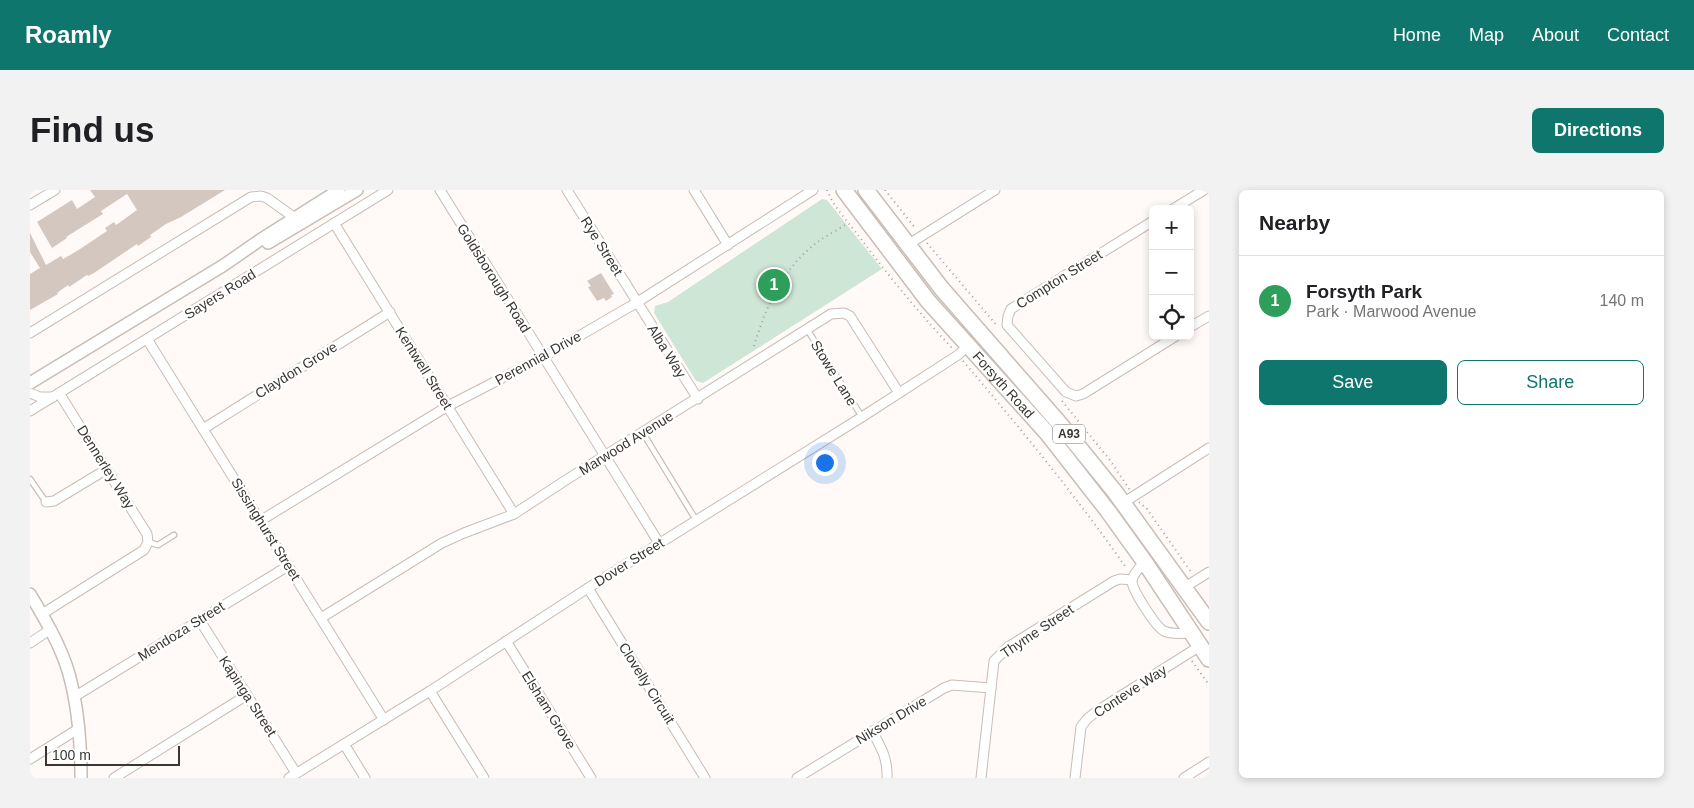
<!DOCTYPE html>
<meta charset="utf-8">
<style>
body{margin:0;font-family:Arial,sans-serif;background:#f2f2f2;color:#202124}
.controls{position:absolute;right:15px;top:15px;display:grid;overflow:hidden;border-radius:8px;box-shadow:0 2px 8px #0003}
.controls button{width:45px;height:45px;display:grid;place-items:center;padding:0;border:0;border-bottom:1px solid #e0e0e0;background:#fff;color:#202124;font:25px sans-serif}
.scale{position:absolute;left:15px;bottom:12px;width:135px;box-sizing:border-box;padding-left:5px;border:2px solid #3b3633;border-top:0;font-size:14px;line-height:18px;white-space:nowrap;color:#3b3633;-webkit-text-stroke:4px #fff;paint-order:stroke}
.you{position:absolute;left:794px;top:272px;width:18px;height:18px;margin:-12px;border:4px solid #fff;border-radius:50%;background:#1a73e8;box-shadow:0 0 0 8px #1a73e833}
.badge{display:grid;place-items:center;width:32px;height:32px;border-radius:50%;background:#0f766e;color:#fff;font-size:16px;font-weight:700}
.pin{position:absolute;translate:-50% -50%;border:2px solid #fff;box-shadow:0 1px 5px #0006}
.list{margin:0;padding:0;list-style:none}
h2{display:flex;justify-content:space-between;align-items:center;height:65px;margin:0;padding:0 20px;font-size:21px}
h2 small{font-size:16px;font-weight:400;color:#757577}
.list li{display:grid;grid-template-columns:32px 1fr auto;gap:15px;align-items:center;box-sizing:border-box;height:90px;padding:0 20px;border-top:1px solid #e0e0e0}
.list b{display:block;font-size:19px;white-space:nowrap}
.list p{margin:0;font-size:16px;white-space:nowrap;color:#757577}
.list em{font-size:16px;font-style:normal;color:#757577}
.actions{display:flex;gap:10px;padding:15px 20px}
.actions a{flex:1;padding:11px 0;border:1px solid #0f766e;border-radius:8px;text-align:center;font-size:18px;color:#0f766e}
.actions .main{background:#0f766e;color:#fff}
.icon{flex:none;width:28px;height:28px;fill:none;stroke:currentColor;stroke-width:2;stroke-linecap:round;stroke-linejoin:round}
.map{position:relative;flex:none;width:1179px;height:588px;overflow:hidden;border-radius:8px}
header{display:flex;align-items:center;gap:30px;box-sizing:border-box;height:70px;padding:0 25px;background:#0f766e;color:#fff}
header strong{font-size:24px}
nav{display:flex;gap:28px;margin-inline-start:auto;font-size:18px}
.intro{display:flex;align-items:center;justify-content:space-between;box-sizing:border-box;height:120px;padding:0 30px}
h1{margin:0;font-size:35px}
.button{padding:12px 22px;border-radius:8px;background:#0f766e;color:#fff;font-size:18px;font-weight:700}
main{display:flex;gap:30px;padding:0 30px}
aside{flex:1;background:#fff;border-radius:8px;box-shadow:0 2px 8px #0003}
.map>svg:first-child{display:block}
.green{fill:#cee6d5}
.building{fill:#d3c7bf}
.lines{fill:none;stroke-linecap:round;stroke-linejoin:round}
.lane-casing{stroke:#c9bdb6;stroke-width:7}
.street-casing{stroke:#c9bdb6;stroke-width:11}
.secondary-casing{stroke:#c9bdb6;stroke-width:14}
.highway-casing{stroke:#c9bdb6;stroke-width:18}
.path{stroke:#a6a19e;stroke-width:2;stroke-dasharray:1 4;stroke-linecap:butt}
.lane{stroke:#fff;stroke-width:4.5}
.street{stroke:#fff;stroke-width:9}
.secondary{stroke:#fff;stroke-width:11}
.highway{stroke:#fff;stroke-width:15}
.labels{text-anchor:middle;stroke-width:5;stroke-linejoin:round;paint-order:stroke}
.shield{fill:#fff;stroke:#767270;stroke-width:1}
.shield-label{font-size:12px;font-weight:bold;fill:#3b3633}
.street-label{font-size:14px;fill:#3b3633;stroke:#fff}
</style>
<header>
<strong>Roamly</strong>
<nav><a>Home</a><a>Map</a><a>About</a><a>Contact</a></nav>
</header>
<div class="intro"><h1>Find us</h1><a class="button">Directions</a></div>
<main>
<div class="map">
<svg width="1179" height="588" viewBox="0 0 1179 588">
<rect width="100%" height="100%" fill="#fffaf7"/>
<path class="green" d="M792,9L797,10L852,79L673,193L666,191L624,123L625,116L638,112Z"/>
<g class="building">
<path d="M60,0H195L151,27L136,34L120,45L121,47L108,56L107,54L64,83L58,86L57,85L39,97L38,95L27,103L28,104L0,120V84L10,78L0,62V43L16,75L31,66L33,69L47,61L77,41L75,38L84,32L86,35L107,20L97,4L71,21L73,24L36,47L37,48L22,58L7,32L42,10L47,19L65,7Z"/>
<path d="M571,83L584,104L581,105L582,107L576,111L574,108L567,111L558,97L561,96L557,91Z"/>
</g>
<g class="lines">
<g class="lane-casing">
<g id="lane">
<path d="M777,139L832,227"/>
<path d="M613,243L666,330"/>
<path d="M0,289L16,312"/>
<path d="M118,352L128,355L144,345"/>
</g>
</g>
<g class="street-casing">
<g id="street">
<path d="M410,0L629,353"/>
<path d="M537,0L668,209"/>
<path d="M664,0L698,55"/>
<path d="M0,15L25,0"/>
<path d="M1143,19L1174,0"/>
<path d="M1123,31L981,119L978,126L977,135L1036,202L1046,206L1053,204L1146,146"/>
<path d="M304,33L484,324"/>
<path d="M879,54L965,0"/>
<path d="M1160,137L1179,126"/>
<path d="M0,143L221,7L231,6L237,8L265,28"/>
<path d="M117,149L354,530"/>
<path d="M0,203L10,207H23"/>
<path d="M0,221L358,0"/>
<path d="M173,239L360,122"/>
<path d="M16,312L24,311L77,279"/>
<path d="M1093,313L1179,258"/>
<path d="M230,331L418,216L513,167L606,113L783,0"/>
<path d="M1114,371C1111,377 1102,385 1102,391C1102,400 1126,437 1134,441C1142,445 1153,443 1162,443"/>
<path d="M1155,397L1179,382"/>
<path d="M558,398L675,588"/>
<path d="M12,424L114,360L118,352L117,344L29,203"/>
<path d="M291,428L412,353L434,343L484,324L536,290L801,124L814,123L820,126L869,203"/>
<path d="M169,429L266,583"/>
<path d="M476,451L561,588"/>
<path d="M0,453L21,439"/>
<path d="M400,501L454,588"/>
<path d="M44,507L258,376"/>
<path d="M842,541C851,557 858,569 857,588"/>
<path d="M314,554L335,588"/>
<path d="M0,569L48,539"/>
<path d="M84,588L217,505"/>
<path d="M259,588L400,501L558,398L832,227L928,165L939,155"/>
<path d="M767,588L914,498L922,495L961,498"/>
<path d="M951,588L964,471L978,457L1084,391L1090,389L1102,390"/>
<path d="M1045,588L1051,537L1057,529L1067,521L1170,456"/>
<path d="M1154,588L1179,572"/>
</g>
</g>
<g class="secondary-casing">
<g id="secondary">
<path d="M238,53L327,0"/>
<path d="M0,193L194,75L230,50L309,0"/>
<path d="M0,404C15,429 31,456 39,484C48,517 51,554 51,588"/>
</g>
</g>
<g class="highway-casing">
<g id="highway">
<path id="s1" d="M814,0L898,111L1017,243L1078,321L1114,371L1179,469"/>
<path d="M836,0L912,99L1030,234L1085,302L1179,432"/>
</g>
</g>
<g class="path">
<path d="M797,0C803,16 817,31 828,45C857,84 888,122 922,158"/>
<path d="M855,0L886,39"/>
<path d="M897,53L968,137"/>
<path d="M724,156C736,116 752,80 785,54C795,46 808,40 818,33"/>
<path d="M933,171C990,238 1046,306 1097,379"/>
<path d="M1032,211L1079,269L1100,300"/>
<path d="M1109,312L1117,319L1161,382"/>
<path d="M1162,471L1179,495"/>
</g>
<use href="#lane" class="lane"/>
<use href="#street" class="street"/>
<use href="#secondary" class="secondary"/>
<use href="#highway" class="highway"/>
</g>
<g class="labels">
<rect class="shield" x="1023" y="234.5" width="32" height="19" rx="4"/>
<g class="shield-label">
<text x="1039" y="248">A93</text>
</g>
<g class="street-label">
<text transform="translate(572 56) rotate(58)" y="5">Rye Street</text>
<text transform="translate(464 88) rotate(58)" y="5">Goldsborough Road</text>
<text transform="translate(1029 89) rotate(-32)" y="5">Compton Street</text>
<text transform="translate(190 104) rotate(-32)" y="5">Sayers Road</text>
<text transform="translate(637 161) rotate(58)" y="5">Alba Way</text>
<text transform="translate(508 168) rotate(-29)" y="5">Perennial Drive</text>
<text transform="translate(394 178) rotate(58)" y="5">Kentwell Street</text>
<text transform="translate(266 180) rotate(-32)" y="5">Claydon Grove</text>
<text transform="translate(804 183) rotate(58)" y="5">Stowe Lane</text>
<text dy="5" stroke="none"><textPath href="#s1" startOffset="252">Forsyth Road</textPath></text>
<text transform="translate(596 253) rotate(-32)" y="5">Marwood Avenue</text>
<text transform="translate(76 277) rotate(58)" y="5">Dennerley Way</text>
<text transform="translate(236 339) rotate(58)" y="5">Sissinghurst Street</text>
<text transform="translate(599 372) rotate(-32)" y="5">Dover Street</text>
<text transform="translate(151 441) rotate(-32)" y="5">Mendoza Street</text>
<text transform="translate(1007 441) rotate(-34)" y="5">Thyme Street</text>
<text transform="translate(617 493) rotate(58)" y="5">Clovelly Circuit</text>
<text transform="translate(1100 501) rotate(-33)" y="5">Conteve Way</text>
<text transform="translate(218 506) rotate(57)" y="5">Kapinga Street</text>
<text transform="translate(519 520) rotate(58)" y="5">Elsham Grove</text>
<text transform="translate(861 530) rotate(-31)" y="5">Nikson Drive</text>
</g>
</g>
</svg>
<div class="controls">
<button>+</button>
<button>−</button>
<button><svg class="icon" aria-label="locate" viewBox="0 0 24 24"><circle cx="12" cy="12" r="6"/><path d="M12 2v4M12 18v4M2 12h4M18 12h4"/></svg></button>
</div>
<div class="scale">100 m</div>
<div class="you"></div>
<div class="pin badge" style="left:744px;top:95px;background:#2e9e5b">1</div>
</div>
<aside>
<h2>Nearby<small></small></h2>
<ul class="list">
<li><span class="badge" style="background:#2e9e5b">1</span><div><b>Forsyth Park</b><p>Park · Marwood Avenue</p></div><em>140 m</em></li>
</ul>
<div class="actions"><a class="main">Save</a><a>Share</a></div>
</aside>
</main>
